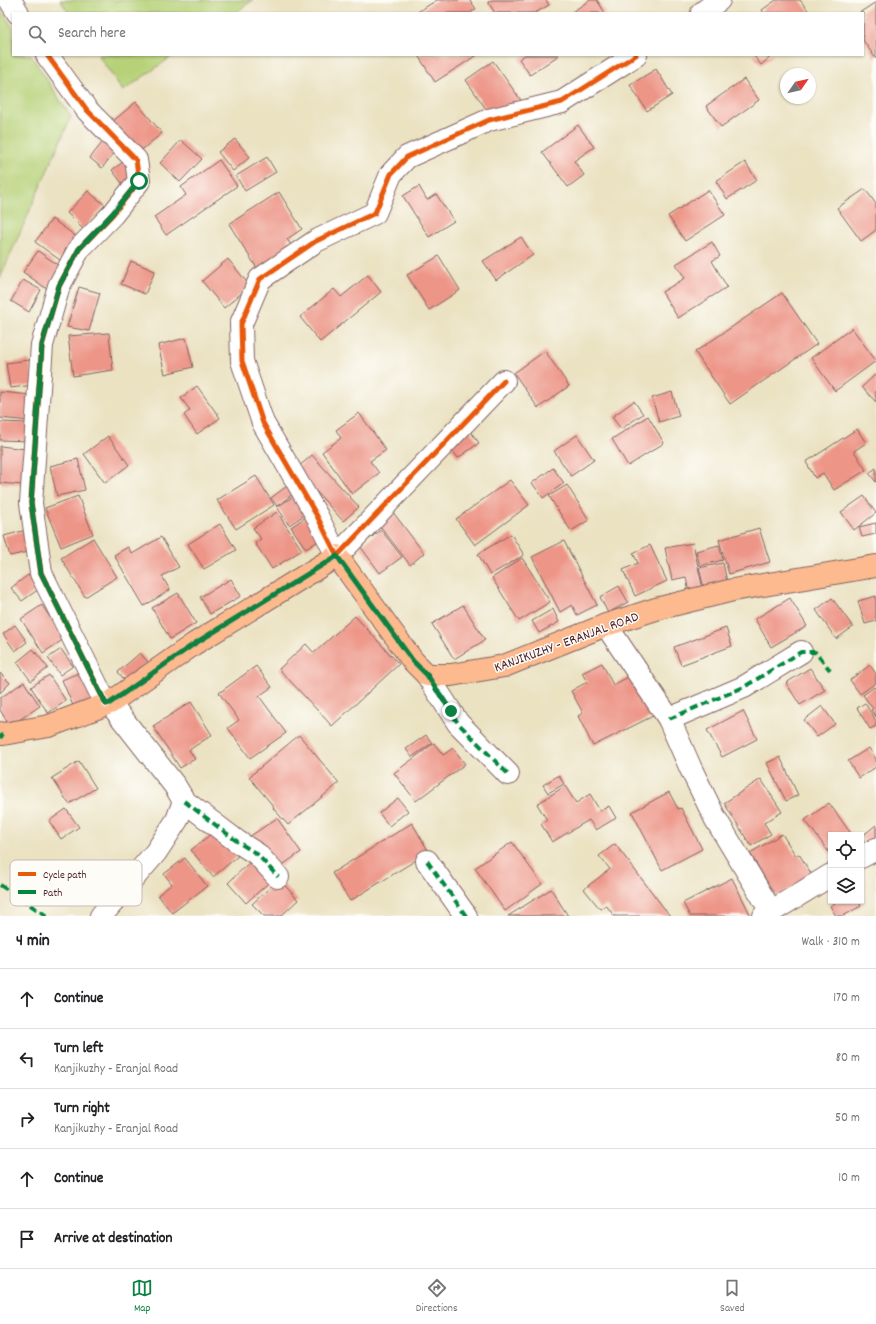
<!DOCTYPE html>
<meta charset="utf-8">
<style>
body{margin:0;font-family:Dekko,sans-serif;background:#f2f2f2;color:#202124}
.controls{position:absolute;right:12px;bottom:12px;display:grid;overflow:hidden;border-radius:0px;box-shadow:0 1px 3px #0004}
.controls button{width:36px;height:36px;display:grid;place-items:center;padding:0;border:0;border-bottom:1px solid #e0e0e0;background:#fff;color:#202124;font:20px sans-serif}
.compass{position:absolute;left:780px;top:68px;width:36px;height:36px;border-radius:50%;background:#fff;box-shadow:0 1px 3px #0004;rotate:56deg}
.stop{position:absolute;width:12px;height:12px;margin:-9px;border:3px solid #0b8043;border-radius:50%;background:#fff}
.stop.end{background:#0b8043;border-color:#fff;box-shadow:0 1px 4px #0008}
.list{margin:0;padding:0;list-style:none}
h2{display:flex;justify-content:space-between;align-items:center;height:52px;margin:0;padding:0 16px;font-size:17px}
h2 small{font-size:13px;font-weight:400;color:#757577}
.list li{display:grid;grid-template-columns:26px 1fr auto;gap:12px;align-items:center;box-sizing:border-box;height:60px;padding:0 16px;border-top:1px solid #e0e0e0}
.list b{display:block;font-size:15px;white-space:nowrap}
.list p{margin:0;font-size:13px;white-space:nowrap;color:#757577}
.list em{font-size:13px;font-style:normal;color:#757577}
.icon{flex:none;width:22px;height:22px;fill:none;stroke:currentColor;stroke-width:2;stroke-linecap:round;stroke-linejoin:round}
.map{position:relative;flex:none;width:876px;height:916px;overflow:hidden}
.search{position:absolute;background:#fff;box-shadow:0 1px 3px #0004;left:12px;right:12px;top:12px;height:44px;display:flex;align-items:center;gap:10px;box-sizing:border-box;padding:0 14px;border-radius:0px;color:#757577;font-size:15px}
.sheet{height:352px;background:#fff}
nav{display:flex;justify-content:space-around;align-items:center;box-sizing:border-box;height:56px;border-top:1px solid #e0e0e0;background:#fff;font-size:11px;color:#757577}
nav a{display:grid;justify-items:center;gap:2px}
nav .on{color:#0b8043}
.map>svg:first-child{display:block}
.green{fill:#b6d177;stroke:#807851}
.building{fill:#ed9587}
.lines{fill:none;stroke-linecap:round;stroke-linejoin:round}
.minor-casing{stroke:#826360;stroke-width:24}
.major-casing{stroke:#826360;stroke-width:24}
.minor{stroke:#fff;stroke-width:22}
.major{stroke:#fcba8e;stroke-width:22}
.quiet{stroke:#00873e;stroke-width:4;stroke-dasharray:8 4;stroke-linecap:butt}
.cycleway-casing{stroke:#fdfcf7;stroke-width:8}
.cycleway{stroke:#e8590c;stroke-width:5}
.route{stroke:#0b8043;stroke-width:5}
.labels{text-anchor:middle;stroke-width:3;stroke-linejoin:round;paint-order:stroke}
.street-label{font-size:14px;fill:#4a1f2b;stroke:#fdfcf7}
.key{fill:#fdfcf7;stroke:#c7baba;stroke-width:1}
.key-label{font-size:11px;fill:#4a1f2b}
</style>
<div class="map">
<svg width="876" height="916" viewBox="0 0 876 916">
<rect width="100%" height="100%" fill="#fdfcf7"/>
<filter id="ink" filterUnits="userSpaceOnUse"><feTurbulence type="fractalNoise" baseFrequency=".025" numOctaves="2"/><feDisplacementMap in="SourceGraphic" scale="8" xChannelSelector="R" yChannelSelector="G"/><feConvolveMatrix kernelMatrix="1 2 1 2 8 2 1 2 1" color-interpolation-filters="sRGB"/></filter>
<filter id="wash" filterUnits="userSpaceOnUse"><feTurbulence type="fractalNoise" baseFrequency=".012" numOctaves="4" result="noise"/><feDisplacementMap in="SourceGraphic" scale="16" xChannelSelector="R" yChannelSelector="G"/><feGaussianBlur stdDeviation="0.9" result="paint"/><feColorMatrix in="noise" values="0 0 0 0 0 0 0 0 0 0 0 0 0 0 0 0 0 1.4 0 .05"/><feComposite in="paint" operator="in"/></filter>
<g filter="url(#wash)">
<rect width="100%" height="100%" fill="#ebe2c2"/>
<g class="green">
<path d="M60,0H253L235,13H69Z"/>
<path d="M0,8L13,28V55H31L71,117L0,278Z"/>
<path d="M98,55H174L123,91Z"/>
</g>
<g id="blocks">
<g class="building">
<path d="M437,0H470L476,9L470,13H416Z"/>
<path d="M492,0H546L549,5L535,13H495L488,2Z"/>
<path d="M590,0H597L605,13H572V12Z"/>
<path d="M776,0H800L810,13H764L762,10Z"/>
<path d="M876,2V59L863,40V13H859Z"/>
<path d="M421,55H477L435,82L419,57Z"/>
<path d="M525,55H559L530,75L519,59Z"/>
<path d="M753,55H773L761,65Z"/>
<path d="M493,61L525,106L497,125L466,80Z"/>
<path d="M656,69L672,95L647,111L630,85Z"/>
<path d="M744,79L759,100L721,127L706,106Z"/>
<path d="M136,102L162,133L138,153L112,122Z"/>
<path d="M578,125L594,147L574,161L584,175L568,187L542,152Z"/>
<path d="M105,139L117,149L102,168L90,158Z"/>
<path d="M235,139L250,157L233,171L218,152Z"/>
<path d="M181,140L202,159L180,182L160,163Z"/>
<path d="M130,157L143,174L125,187L112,170Z"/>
<path d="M267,157L276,172L245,191L236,176Z"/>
<path d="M219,160L237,186L166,235L154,217L186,195L181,187Z"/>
<path d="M745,162L757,180L727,199L716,181Z"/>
<path d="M419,186L427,200L436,194L454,221L429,237L403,196Z"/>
<path d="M865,189L876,204V230L861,241L837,208Z"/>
<path d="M708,190L725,215L685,241L668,216Z"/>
<path d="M88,191L105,205L83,229L67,213Z"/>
<path d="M279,192L302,229L287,239L295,251L260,273L229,224Z"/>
<path d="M52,219L81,240L64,263L35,242Z"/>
<path d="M521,237L533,255L496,280L483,261Z"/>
<path d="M712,242L720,256L712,261L727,287L678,318L662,292L685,278L676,264Z"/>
<path d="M38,251L62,268L47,289L23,272Z"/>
<path d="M439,256L460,290L429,310L407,275Z"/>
<path d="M228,259L250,286L224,308L202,281Z"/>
<path d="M131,261L155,271L145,294L121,284Z"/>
<path d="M368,275L381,292L320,342L300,317L334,289L341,297Z"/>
<path d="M23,280L41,290L29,312L11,301Z"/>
<path d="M79,287L100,293L89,331L67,327Z"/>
<path d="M782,293L817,344L730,404L695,352Z"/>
<path d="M852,328L876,361L835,391L811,358Z"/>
<path d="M109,333L113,370L73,376L68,336Z"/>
<path d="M186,338L193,367L165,374L158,345Z"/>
<path d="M545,351L569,386L538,408L514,373Z"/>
<path d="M29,360L34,385L10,388L6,363Z"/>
<path d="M876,374V402L862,387Z"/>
<path d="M197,386L220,418L197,434L184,415L190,410L181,398Z"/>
<path d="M0,392L32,395L29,421L0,418Z"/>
<path d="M672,392L679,416L659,422L652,398Z"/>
<path d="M634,401L643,414L621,429L612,417Z"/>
<path d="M359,413L386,450L370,461L379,473L352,494L322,452L341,438L336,430Z"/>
<path d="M648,416L664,443L628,466L612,439Z"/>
<path d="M0,422L30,423L29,441L0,440Z"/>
<path d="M465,424L479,443L458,458L445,440Z"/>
<path d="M857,429L866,443L854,451L866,470L834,490L823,473L815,478L806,462Z"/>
<path d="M577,435L594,460L571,476L554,451Z"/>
<path d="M108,436L129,465L105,483L84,454Z"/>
<path d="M0,446L26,449L23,485L0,483Z"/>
<path d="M312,455L359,507L343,521L296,469Z"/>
<path d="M78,459L85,490L57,496L50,466Z"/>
<path d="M553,468L564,483L543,498L532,483Z"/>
<path d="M876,468V482L869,473Z"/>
<path d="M256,476L274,505L236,529L217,500Z"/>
<path d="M510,480L529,505L475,545L456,519Z"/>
<path d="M567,485L589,520L571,531L549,496Z"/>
<path d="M287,486L293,494L277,506L271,498Z"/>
<path d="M78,496L93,534L61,547L45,508Z"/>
<path d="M294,496L306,514L289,525L277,507Z"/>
<path d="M864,496L876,513L854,530L841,512Z"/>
<path d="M392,511L424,553L410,565L377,522Z"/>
<path d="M277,512L302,550L272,569L255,543L261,539L253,528Z"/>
<path d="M306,517L321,539L306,549L291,527Z"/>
<path d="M876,523V534L862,537L859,527Z"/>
<path d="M220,524L236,550L204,569L188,544Z"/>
<path d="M759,528L770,562L729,574L719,540Z"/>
<path d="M26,530L32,551L10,556L4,536Z"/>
<path d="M381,530L402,557L380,573L360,546Z"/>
<path d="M511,534L524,555L490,575L478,554Z"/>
<path d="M161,537L179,567L162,576L170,590L144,606L114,555L128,547L132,554Z"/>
<path d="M93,538L117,577L85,597L61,558Z"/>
<path d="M564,541L597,605L577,615L572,605L560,612L532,557Z"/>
<path d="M693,543L703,590L689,593L686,577L672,580L665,548Z"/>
<path d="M650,545L667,581L635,596L623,570L638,563L633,553Z"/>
<path d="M719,545L723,560L700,566L696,551Z"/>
<path d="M522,558L550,602L519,621L492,578Z"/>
<path d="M723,563L727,582L704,588L699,568Z"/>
<path d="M28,575L39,589L22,601L11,588Z"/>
<path d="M231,579L241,596L210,614L200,597Z"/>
<path d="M619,586L628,602L608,613L600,597Z"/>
<path d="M178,593L196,623L170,639L152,608Z"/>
<path d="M876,596V621L865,624L858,601Z"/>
<path d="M790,598L807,626L771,647L755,619Z"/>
<path d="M832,598L853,627L836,639L816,610Z"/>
<path d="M42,605L64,639L43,653L21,619Z"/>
<path d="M463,605L485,640L454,659L432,624Z"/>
<path d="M553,609L559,622L539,633L532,621Z"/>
<path d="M355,616L399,664L332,726L279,669L306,644L314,653Z"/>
<path d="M15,625L27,642L15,651L3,634Z"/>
<path d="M726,628L732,646L681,665L674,647Z"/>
<path d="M33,649L48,668L31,681L17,662Z"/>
<path d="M61,649L73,666L60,675L48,658Z"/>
<path d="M140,653L148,662L126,682L118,672Z"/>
<path d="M602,663L613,685L634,674L655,715L593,746L578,716L583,713L571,691L587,682L582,673Z"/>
<path d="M870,665L876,674V683L860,694L850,680Z"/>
<path d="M256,666L272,687L259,696L286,733L250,758L228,728L239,720L219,693Z"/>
<path d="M810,668L825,690L800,705L786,683Z"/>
<path d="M83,671L95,700L74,708L62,680Z"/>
<path d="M0,673L10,683L0,693Z"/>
<path d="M49,675L66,701L48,713L31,687Z"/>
<path d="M24,682L40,706L10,726L0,710V698Z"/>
<path d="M874,687L876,689V717L871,710L873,709L863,695Z"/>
<path d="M191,702L212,735L189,750L195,759L180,768L153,726Z"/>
<path d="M865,703L876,721V726L870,729L857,708Z"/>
<path d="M822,706L835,724L817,737L804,720Z"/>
<path d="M743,711L757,739L722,757L707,730Z"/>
<path d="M299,735L339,783L288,825L273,808L274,807L249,777Z"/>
<path d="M426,735L432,743L412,757L406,749Z"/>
<path d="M434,743L443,755L453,748L465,764L416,801L394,773Z"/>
<path d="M869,748L876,759V767L859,778L848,761Z"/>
<path d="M780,757L798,795L786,801L767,763Z"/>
<path d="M79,761L96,788L69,804L52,778Z"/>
<path d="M559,775L564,784L548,793L543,785Z"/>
<path d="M761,779L782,812L764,823L771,834L751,846L724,803Z"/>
<path d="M565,786L576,803L590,794L600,811L609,806L616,818L596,830L589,820L552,842L541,824L547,820L537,804Z"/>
<path d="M669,792L678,809L681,808L702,849L662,870L632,812Z"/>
<path d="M398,798L408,811L389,826L379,813Z"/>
<path d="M829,803L852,835H831V855L805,820Z"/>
<path d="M66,809L79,827L61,839L49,821Z"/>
<path d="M277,818L301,852L274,871L249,837Z"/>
<path d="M412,823L429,852L350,901L332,873Z"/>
<path d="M876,825V850L873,852L861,837Z"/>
<path d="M216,830L238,856L213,877L191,850Z"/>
<path d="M782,834L796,856L799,854L812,875L776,897L750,853Z"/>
<path d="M512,842L542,884L505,911L475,868Z"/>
<path d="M615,844L670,916H614L606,905L600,909L584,889L610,869L599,856Z"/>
<path d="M256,856L275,877L246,903L228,883Z"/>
<path d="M185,858L207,886L172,913L158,895L172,884L164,874Z"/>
<path d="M732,878L751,916H690L683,903Z"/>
<path d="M279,879L298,900L281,916H264L252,904Z"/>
<path d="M551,889L568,916H508Z"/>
<path d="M838,901H858L861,906L843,916H836L830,906Z"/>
</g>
</g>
</g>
<g filter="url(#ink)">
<use href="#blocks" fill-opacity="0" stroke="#826360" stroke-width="1"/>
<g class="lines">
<g class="minor-casing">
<g id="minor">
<path d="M10,0L18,13"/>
<path d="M702,13L719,0"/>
<path d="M47,55L87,110L136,160L139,181L113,214L79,249L59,286L42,345L31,503L41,573L106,704"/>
<path d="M504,381L337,556L317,516L263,423L242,361L241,324L260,279L316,241L375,213L391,174L407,157L489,120L562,102L636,55"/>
<path d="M606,625L669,719L691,769L715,818L771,911"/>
<path d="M427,675L458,723L508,774"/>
<path d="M669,719L744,687L801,652"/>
<path d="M184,801L238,842L257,854L278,877"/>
<path d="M861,857L876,849"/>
<path d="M427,861L466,916"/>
<path d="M101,916L156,852L177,820L184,801L175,786L110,703"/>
<path d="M764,916L831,875"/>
</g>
</g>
<g class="major-casing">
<path id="major" d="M0,733L3,734L49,726L110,703L194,644L337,556L413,661L427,675H451L504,666L606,625L656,609L733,590L876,566"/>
</g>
<use href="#minor" class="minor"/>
<use href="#major" class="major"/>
<g class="quiet">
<path d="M427,675L458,723L508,774"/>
<path d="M669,719L744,687L801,652H815L830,670"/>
<path d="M0,738L3,734"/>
<path d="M184,801L238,842L257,854L278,877"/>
<path d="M427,861L466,916"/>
<path d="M0,885L47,916"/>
</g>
<g class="cycleway-casing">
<g id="cycleway">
<path d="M47,55L87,110L136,160L139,181L113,214L79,249L59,286L42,345L31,503L41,573L106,704"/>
<path d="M504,381L337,556L317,516L263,423L242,361L241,324L260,279L316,241L375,213L391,174L407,157L489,120L562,102L636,55"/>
</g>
</g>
<use href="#cycleway" class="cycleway"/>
</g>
</g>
<g class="lines" filter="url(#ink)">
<path class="route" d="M139,181L112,214L79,249L59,286L42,345L31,503L41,573L106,704L110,703L194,644L337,556L413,661L427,675L451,711"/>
</g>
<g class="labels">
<g class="street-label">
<text transform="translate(566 641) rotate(-20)" y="5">KANJIKUZHY - ERANJAL ROAD</text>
</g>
</g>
<rect x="10" y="860" width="132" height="46" rx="6" class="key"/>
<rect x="18" y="872" width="18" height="4" fill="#e8590c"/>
<rect x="18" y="890" width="18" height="4" fill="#00873e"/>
<g class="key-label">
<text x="43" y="878">Cycle path</text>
<text x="43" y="896">Path</text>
</g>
</svg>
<div class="controls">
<button><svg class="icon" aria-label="locate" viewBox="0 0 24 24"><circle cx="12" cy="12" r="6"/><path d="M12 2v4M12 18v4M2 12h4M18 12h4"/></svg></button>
<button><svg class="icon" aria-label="layers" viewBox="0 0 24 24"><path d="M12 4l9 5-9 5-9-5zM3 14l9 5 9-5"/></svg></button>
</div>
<svg class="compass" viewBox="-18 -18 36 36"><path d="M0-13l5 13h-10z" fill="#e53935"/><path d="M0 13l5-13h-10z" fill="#757577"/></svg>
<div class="stop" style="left:139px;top:181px"></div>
<div class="stop end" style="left:451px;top:711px"></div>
<div class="search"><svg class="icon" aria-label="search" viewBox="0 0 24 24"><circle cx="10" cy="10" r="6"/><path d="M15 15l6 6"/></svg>Search here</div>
</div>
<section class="sheet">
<h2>4 min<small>Walk · 310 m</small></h2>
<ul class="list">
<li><svg class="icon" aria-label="ahead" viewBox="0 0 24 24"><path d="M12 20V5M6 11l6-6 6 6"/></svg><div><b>Continue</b></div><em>170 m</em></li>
<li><svg class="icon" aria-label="left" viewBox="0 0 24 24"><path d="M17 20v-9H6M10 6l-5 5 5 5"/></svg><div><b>Turn left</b><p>Kanjikuzhy - Eranjal Road</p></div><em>80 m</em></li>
<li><svg class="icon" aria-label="right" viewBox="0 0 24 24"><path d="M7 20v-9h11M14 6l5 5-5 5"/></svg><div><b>Turn right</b><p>Kanjikuzhy - Eranjal Road</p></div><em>50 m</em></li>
<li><svg class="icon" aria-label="ahead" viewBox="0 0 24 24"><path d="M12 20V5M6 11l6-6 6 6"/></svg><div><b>Continue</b></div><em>10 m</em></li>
<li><svg class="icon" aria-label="arrive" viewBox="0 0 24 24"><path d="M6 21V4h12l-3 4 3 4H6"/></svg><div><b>Arrive at destination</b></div></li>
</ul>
</section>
<nav>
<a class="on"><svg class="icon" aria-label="map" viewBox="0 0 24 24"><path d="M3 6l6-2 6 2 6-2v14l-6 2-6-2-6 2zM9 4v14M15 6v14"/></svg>Map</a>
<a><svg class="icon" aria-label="directions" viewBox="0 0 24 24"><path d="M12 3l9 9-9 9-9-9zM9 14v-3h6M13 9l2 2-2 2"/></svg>Directions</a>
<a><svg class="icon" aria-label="saved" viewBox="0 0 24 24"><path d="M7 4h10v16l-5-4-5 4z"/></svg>Saved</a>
</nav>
